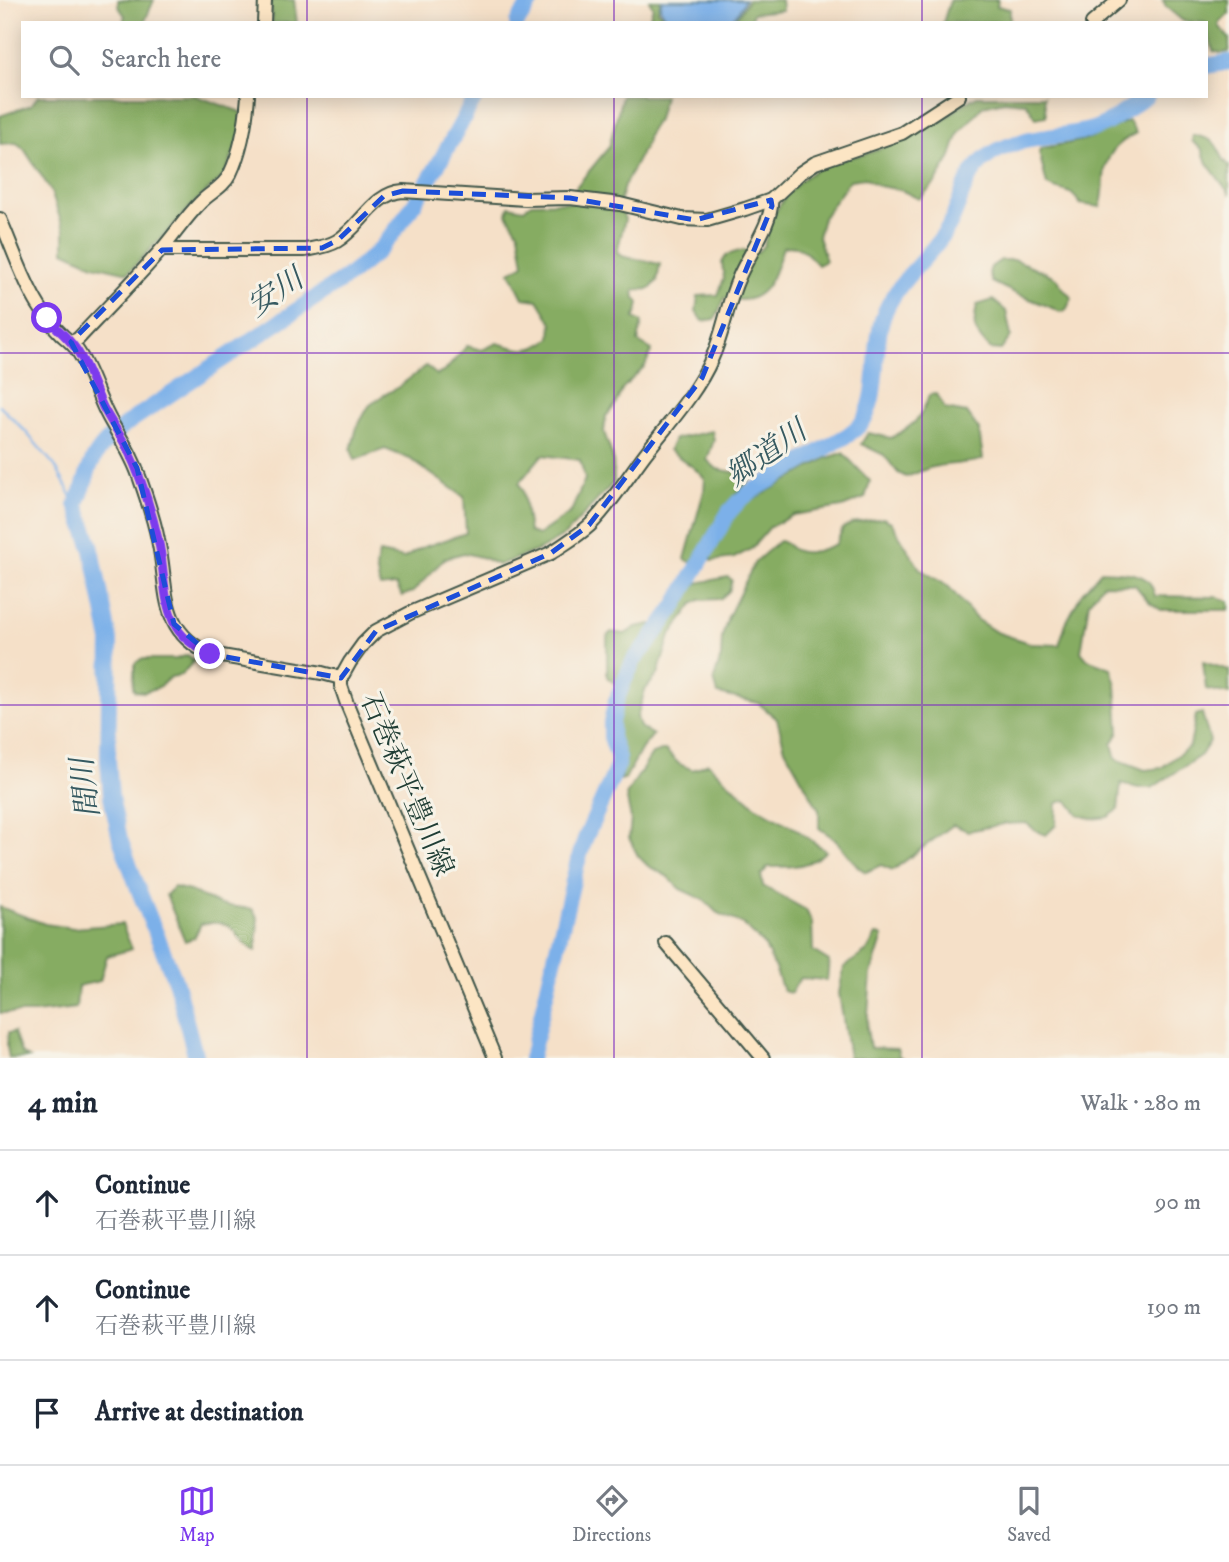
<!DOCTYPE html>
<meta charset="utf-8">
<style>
body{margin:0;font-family:"IM FELL DW Pica","Noto Serif JP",serif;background:#f6f6f7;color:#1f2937}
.stop{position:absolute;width:21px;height:21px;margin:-16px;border:5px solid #7c3aed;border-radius:50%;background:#fff}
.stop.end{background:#7c3aed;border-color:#fff;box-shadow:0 2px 7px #0008}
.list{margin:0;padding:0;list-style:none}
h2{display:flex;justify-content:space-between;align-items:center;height:91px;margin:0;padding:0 28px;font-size:30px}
h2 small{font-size:23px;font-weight:400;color:#747a83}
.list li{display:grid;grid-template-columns:46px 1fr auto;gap:21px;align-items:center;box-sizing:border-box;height:105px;padding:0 28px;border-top:2px solid #e0e1e3}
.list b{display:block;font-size:26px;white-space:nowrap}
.list p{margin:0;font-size:23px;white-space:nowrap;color:#747a83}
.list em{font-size:23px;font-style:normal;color:#747a83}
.icon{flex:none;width:38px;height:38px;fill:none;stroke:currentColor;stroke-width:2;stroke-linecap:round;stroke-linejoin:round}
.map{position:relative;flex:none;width:1229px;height:1058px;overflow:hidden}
.search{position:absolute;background:#fff;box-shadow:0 4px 18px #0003;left:21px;right:21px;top:21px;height:77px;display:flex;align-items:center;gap:18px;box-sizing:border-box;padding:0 24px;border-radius:0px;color:#747a83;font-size:26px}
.sheet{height:406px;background:#fff}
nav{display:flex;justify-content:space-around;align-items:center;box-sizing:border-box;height:98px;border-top:2px solid #e0e1e3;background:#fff;font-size:19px;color:#747a83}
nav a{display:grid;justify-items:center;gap:4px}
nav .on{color:#7c3aed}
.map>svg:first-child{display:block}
.forest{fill:#86ac62;stroke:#52744b;stroke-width:2;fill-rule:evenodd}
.water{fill:#7cb0e9;stroke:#4e768e;stroke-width:2}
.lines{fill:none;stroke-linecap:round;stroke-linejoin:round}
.stream{stroke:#7cb0e9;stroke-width:2.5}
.river{stroke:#7cb0e9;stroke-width:16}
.secondary-casing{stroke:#3f554a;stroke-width:16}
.secondary{stroke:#fce5c4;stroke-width:12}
.route{stroke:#7c3aed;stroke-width:9}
.marked{fill:none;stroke:#1d4ed8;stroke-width:5;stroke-dasharray:14 9;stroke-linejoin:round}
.grid{fill:none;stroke:#7b2cbf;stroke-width:2;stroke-opacity:0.55}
.labels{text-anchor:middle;stroke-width:6;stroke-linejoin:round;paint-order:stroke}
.street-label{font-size:28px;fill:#1f3d34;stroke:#f7f3e8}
.water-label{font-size:30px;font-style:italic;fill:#365a61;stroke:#f7f3e8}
</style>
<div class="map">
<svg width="1229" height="1058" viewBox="0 0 1229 1058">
<rect width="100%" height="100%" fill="#f7f3e8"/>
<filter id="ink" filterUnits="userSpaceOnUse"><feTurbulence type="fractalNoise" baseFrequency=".0143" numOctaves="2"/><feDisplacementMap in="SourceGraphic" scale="14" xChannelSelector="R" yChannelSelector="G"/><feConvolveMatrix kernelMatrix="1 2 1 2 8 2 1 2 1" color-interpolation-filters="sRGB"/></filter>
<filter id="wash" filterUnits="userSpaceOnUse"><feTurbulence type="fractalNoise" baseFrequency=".00686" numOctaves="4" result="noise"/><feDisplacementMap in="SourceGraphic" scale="28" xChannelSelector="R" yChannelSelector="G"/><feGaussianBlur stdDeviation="1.57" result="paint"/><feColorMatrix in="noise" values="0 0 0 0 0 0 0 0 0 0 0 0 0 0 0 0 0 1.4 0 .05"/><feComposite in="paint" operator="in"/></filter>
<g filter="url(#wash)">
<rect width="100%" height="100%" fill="#f5e0c8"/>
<g class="forest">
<path d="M118,0H154L144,23H123L125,16L118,6Z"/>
<path d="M271,0H294L297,23H272C273,15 270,8 271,0Z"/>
<path d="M649,0H661L658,10L665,20L669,23H648L653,7Z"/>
<path d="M748,0H781L782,10L753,13L750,23H733Z"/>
<path d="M950,0H998L997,6L1010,9V22L943,23Z"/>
<path d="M1163,0H1229V14L1220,21L1219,26L1229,38V52L1221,53L1213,51C1212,41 1206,33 1206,23L1183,21L1166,7Z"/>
<path d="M38,96H196L241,112V134L225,175L196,201L128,273L94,265L64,251V230L50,189L24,149L17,143L0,144V116L31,105Z"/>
<path d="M622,96H664L658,119L648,134L646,144L624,186L619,204L625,219L617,252L621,256L660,264L657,281L650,289L634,290L635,298L639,303L637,313L634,318L642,322L638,342L652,350L645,366L623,388L614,407L606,416L604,432L613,458L614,482L565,535L539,550L498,565L484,558L464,553L445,558L413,592L402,596L396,585L380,587L376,568L379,553L404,558L421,548L466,533L464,497L410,459L385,449L355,460L351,450L357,427L369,406L382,396L397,388L426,366L437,375L445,371L467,346L482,350L497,343C520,350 530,354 551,338L552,323L538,300L523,298L510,272L524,264L519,233L507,214L509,206L524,209L531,203L572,202L576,187L609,147ZM542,455L580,460L585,479L571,512L538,535L529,532L523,491L519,483Z"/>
<path d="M977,96H1044L1046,116L1036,118L1026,103L1004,101L983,106L959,133L950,159L935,183L919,199L901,190L879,186L865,178L850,180L823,218L818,237L826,261L818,265C808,254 800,243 783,247C776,268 770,298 743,300C737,300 731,299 725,298L715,319L703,321L696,311L698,296L718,295L724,278L722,263L726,255L743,250L757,253L764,245L772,217L785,197L800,181L818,168L839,160L872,152L941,122L963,104Z"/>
<path d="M1129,121L1136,133C1117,143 1105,155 1104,178C1103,188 1104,197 1100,207L1080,204C1068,185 1063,194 1047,185L1039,152L1042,148C1059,145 1076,143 1092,137C1105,132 1116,125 1129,121Z"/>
<path d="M1193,135C1225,141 1212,148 1229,166V193L1207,163L1202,149L1192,141Z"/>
<path d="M1001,260H1016L1045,272L1058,279L1061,286L1072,298L1066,310L1060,312L1050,307L1017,294L992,282L989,273L991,267Z"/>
<path d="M993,300L1006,311L1011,336L1001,350L990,349C973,331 972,329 977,305Z"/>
<path d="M937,394L945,409L967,413L979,430L983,459C975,464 946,463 933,467C924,469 915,474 906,477L898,473L884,455L861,444L868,433L891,438C914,425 921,420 929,395Z"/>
<path d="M712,431L714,440L707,460L717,469L733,472L749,480L724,507L692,563L685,559L704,491L705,479L694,468L669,450L674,439Z"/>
<path d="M843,453L870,481L865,498L842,507L793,515L770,527L751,549L734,558L712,561L711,557L727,527L741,506L827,458Z"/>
<path d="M883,518L891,522L920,569L949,587L976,619L996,632L1032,644L1059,645L1066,623L1082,593L1101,571C1115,572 1136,571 1147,580C1152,584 1153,590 1155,596L1217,597L1229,601V610H1161L1148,601L1135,585L1103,584L1089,602L1081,652L1087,659L1111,668L1116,685L1119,732L1112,744L1116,759L1145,770L1161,768L1190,746L1196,715L1202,713L1210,741L1201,755L1152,788H1138L1121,783L1118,810L1108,817L1092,819L1079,815L1067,800L1057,803L1056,825L1046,835L1035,830L1026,823L1004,824L968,831L953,825L893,870L881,865L866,872L858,867L835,839L819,828V810L785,749L777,719L758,703L718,694L714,679L721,657L722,637L728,617L755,562L779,541C786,542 788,546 794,550C808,556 824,549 836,544L843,528L853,523Z"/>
<path d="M728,577L732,580L729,592L720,599L700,600L693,604L670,636L658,674L645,690L637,717L640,727L653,735L642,748L625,779L621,780L624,764L623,752L617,738L616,717L622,694L614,683L607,677V638L611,632L625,634L636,627L651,624L662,630L686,595L697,583Z"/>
<path d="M188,655L194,661L181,675L171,677L157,688L144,692L135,691L133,687L135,663L142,659H176Z"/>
<path d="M1203,662L1229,670V694L1206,689Z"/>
<path d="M665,750L679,764L693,770L708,763L722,777L757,807L796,829L826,851C808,868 792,867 768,867L761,875L763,886L806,910L812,923L813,951L829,961L827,980L800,978L791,993L783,991L775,968L765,946L743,924L716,912L704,900L680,889L667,876L648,866L638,856L629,838L631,819L626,795L652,754Z"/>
<path d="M174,887L190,891L220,905L252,909L258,918L256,951C231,940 242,917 201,924L194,938L185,941L166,895Z"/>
<path d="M0,907L45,924L73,928L122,924L132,949L107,956L100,981L78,986L76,1008L35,1013H0Z"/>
<path d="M876,935L883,936L871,974L867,1028L870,1048L897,1049L899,1056L902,1058H849L839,993L844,967L867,951Z"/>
<path d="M14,1032L21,1053L29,1058H9L7,1047L8,1033Z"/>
</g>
<path class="water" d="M662,0H745L737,14L729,23H672L666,18L660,8Z"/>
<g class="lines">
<path class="stream" d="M0,406L25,431L55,466L76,504"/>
<g class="river">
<path d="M517,23L532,0"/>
<path d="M1206,66L1229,62"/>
<path d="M196,1058L176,983L139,891L120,839L111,797L108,760L110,641L91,545L76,504C85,489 85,476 92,462C100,445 114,434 129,422L348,276C359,267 371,258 381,248C420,203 447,148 476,96"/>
<path d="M531,1058L577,864L585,839L617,767L618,758L611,737V722L616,701L624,681L634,660L650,641L675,606L729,512L739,501L752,491L848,435C852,431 857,428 860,425C881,402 872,347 883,317C896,279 933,257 951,222C962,199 964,176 986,158C1014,135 1059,139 1093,129C1112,123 1130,107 1147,96"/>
</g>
</g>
</g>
<g filter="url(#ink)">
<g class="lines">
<g class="secondary-casing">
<g id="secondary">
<path d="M264,23L265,0"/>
<path d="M1092,23L1119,0"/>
<path d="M0,219C12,246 23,281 39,306C45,316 54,327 62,335C68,340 73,344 77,350C91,370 97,396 109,418C120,438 133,456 140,479C147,499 154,519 158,540C169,587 157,630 210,654L322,673L341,678"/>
<path d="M162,250H305C316,248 327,247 337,241C361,227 373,193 403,191L525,199L570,198L620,204L682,219L707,220L745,209L771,200L800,173L815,163L902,133L959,96"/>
<path d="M71,342L78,339C106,309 135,280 162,249C175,234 186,217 200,203C210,192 223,188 230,174C242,149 246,123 248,96"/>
<path d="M341,678L350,662L363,644L376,631L410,613L551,553C564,544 578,536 590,525C611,504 627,478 645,454C668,424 697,393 712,358C724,332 727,303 739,277C747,257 774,220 771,200"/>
<path d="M341,678V686L347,704L495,1058"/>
<path d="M666,943L763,1058"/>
</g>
</g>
<use href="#secondary" class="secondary"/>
</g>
</g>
<g class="lines" filter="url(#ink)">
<path class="route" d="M47,318C56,328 68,337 76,349C88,366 94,388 103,407C110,421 120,434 127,448C141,477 151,509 158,539C165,567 162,598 174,623C181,638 195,647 210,654"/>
</g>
<path class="marked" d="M403,191L570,198L695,220L771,200L772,206L702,378L589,525L551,553L376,631L341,678L210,654L174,624L137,468L71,342L162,250L322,248L338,240L384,196Z"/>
<path class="grid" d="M307,0V23M614,0V23M922,0V23M307,96V1058M614,96V1058M922,96V1058M0,353H1229M0,705H1229"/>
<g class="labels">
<g class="street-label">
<text transform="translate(408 784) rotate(67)" y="10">石巻萩平豊川線</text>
</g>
<g class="water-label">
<text transform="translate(275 292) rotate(-34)" y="10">安川</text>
<text transform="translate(766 453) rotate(-35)" y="10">郷道川</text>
<text transform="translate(85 788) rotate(-97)" y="10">間川</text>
</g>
</g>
</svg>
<div class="stop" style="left:47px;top:318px"></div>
<div class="stop end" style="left:210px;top:654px"></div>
<div class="search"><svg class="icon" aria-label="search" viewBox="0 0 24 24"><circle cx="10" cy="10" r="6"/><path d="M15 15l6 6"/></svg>Search here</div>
</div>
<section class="sheet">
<h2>4 min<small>Walk · 280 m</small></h2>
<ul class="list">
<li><svg class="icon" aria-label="ahead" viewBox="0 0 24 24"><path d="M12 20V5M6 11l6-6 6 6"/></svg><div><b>Continue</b><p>石巻萩平豊川線</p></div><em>90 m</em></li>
<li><svg class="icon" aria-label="ahead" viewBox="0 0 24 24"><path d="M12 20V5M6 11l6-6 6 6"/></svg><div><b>Continue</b><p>石巻萩平豊川線</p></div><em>190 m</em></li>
<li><svg class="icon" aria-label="arrive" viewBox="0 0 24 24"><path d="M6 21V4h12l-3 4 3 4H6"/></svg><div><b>Arrive at destination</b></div></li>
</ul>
</section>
<nav>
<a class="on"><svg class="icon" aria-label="map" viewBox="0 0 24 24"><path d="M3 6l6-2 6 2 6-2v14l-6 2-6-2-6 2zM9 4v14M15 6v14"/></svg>Map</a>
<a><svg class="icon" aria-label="directions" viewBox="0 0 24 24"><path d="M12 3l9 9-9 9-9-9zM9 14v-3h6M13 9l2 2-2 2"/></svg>Directions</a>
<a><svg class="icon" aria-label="saved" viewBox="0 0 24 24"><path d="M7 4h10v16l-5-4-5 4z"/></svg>Saved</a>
</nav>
